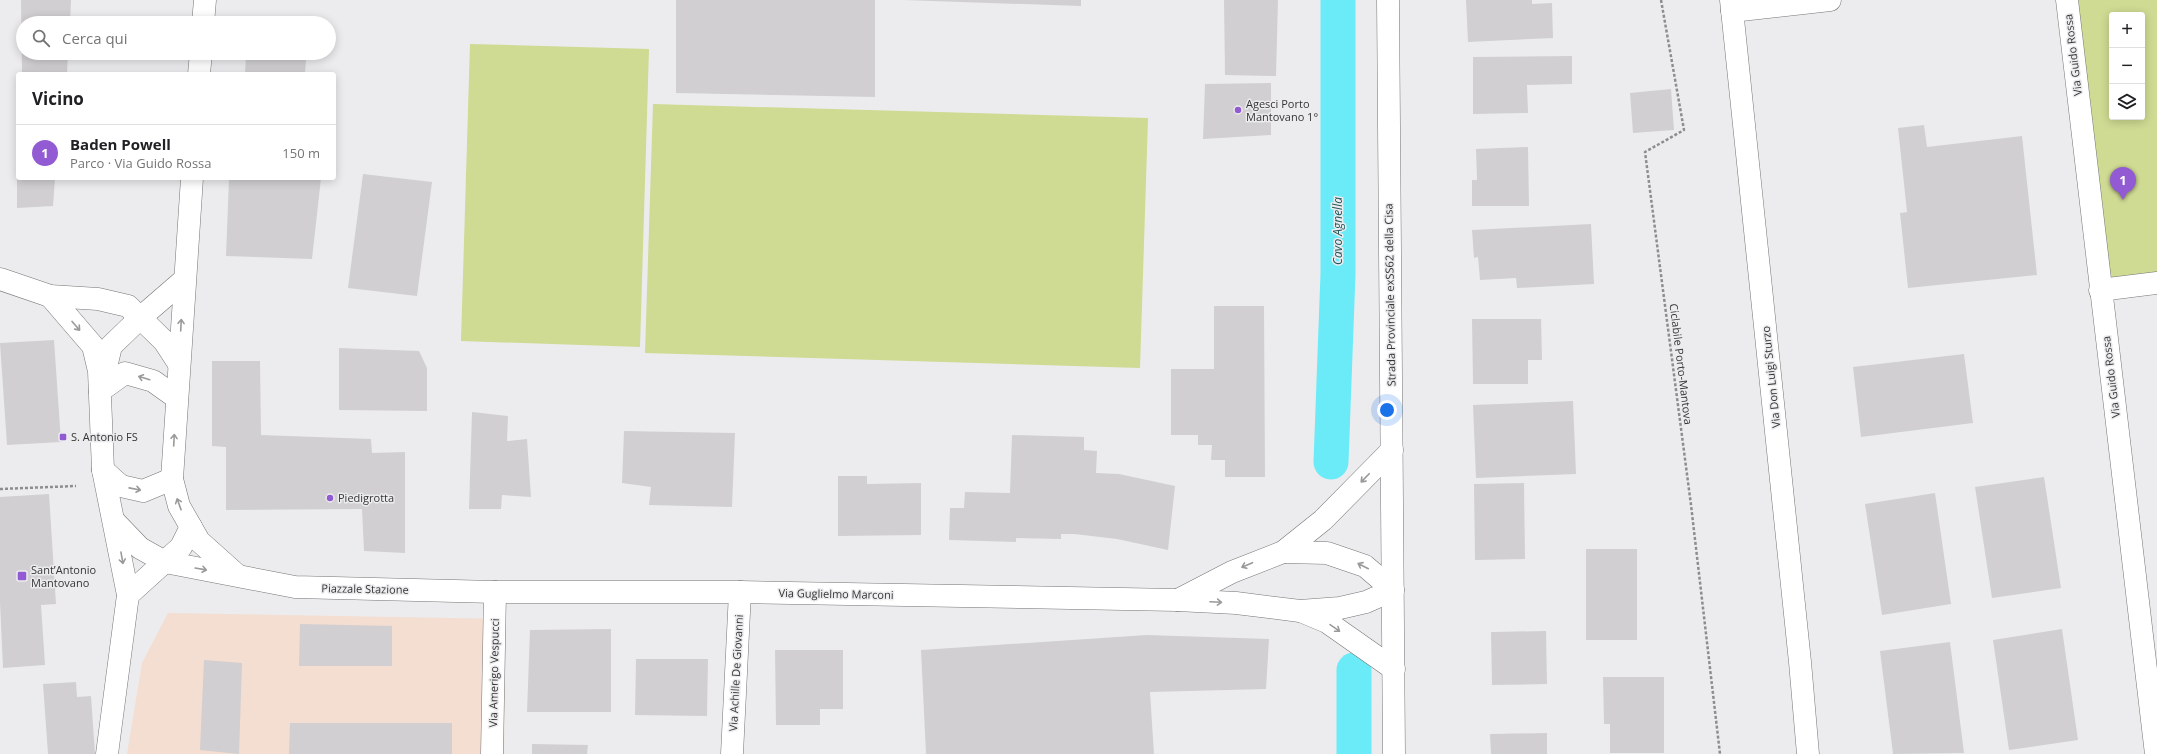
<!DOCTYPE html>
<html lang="it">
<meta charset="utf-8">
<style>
body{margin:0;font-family:"Open Sans",sans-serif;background:#f6f6f6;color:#202124}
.controls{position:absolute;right:12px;top:12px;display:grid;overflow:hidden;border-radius:4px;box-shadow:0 2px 10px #0003}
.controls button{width:36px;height:36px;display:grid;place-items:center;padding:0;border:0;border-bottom:1px solid #e0e0e0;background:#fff;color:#202124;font:20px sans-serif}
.you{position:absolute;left:1387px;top:410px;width:14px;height:14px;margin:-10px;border:3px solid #fff;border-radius:50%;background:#1a73e8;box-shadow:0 0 0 6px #1a73e833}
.badge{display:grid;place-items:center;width:26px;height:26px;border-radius:50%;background:#925bd3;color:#fff;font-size:13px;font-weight:700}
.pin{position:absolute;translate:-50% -33px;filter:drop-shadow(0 1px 2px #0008)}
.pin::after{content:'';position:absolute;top:21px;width:14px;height:12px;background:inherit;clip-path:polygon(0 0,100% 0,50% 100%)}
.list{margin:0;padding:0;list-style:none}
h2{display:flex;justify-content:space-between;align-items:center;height:52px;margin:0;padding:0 16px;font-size:17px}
h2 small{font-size:13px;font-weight:400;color:#757577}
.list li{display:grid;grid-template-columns:26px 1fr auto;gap:12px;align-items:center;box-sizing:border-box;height:56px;padding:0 16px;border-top:1px solid #e0e0e0}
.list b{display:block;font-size:15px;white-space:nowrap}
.list p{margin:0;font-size:13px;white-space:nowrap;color:#757577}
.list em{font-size:13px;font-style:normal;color:#757577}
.icon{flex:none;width:22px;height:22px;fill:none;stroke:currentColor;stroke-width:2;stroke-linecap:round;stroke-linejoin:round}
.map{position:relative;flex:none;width:2157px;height:754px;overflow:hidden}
.search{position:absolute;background:#fff;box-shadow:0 2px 10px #0003;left:16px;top:16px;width:320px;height:44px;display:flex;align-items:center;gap:10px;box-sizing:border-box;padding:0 14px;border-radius:22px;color:#757577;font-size:15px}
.panel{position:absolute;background:#fff;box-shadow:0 2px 10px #0003;left:16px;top:72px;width:320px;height:108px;border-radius:4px}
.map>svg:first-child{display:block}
.industrial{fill:#f4ddd1}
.green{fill:#cfda92;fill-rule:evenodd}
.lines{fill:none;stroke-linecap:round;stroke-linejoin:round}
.canal{stroke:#6bebf8;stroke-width:35}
.building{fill:#d1cfd1}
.street-casing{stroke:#747576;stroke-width:23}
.secondary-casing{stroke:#747576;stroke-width:23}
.path{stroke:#8d8d8f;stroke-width:2.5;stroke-dasharray:3 2;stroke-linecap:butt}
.street{stroke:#fff;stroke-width:22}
.secondary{stroke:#fff;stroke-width:22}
.oneway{stroke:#9a9a9a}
.poi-dot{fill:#925bd3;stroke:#ececee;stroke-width:1.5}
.labels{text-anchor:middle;stroke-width:3;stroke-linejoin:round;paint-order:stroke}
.street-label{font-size:11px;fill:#353536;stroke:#ececee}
.poi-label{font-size:11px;fill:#353536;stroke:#ececee;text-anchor:start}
.water-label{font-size:12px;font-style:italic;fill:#20575d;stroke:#ececee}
</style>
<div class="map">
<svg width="2157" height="754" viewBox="0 0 2157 754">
<rect width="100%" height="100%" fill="#ececee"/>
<path class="industrial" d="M168,613L506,619L504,754H127L142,663Z"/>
<g class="green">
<path d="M2067,0H2157V283L2100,290ZM2112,15H2142V117H2112Z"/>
<path d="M470,44L649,49L640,347L461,341Z"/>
<path d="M653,104L1148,118L1140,368L645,353Z"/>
</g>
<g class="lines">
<g class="canal">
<path d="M1331,462L1338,274V0"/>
<path d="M1354,754V670"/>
</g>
</g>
<g class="building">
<path d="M21,0H71L70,23H23V53H68L67,74H22Z"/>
<path d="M676,0H875V97L676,93Z"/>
<path d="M903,0H1081V6Z"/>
<path d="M1224,0H1278L1276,76L1225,75Z"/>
<path d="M1466,0H1532V4L1552,3L1553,38L1468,42Z"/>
<path d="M246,56L306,60L305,74H245Z"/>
<path d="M1572,56V84L1527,85L1528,113L1473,114V57Z"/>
<path d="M1271,83V135L1203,139L1205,84Z"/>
<path d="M1671,89L1674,130L1633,133L1630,93Z"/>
<path d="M16,110H18V171H17Z"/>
<path d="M1924,125L1927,147L2022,136L2037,275L1908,288L1900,213L1907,212L1898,128Z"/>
<path d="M1528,147L1529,206H1472V180H1477L1476,149Z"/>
<path d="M363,174L432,182L417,296L348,288Z"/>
<path d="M17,178H55L53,206L17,208Z"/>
<path d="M229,178H321L312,259L226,256Z"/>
<path d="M1591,224L1594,284L1517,288L1516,278L1480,280L1478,257L1474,258L1472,230Z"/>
<path d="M1214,306H1264L1265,477H1225V460H1211L1212,445H1198V435H1171V369H1214Z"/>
<path d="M1472,319H1541L1542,360H1528V384H1473Z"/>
<path d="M54,340L61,442L7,445L0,343Z"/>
<path d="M339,348L419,351L427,368V411L339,410Z"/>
<path d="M1964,354L1973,423L1861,437L1853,367Z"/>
<path d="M212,361H260L261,435L371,439L372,453L405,452V553L364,551L362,509L226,510V447L212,446Z"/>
<path d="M1573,401L1576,474L1476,478L1473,405Z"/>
<path d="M472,412L508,416L507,441L527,439L531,497L502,495L501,509H469Z"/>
<path d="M624,431L735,433L732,507L649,505L651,487L622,483Z"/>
<path d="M1012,435L1084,437V450L1097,451L1096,473L1119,474L1175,486L1168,550L1117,539L1074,534H1061V539L1016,538V542L949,540L950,508H964L965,492L1010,493Z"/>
<path d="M838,476H867V484L921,483V535L838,536Z"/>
<path d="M2044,477L2061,588L1992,598L1975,487Z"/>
<path d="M1524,483L1525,559L1475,560L1474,484Z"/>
<path d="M1935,493L1951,604L1882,615L1865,504Z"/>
<path d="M49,494L56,604L41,605L45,665L3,668L0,602V497Z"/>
<rect x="1586" y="549" width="51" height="91"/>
<path d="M300,624L392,626V666H299Z"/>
<path d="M611,629V712H527L530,630Z"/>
<path d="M2062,629L2078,740L2009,750L1993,640Z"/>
<path d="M1546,631L1547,684L1492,685L1491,632Z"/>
<path d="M1147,635L1269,639L1266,689L1150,692L1154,754H926L921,650Z"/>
<path d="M1950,642L1964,753L1893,754L1880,651Z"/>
<path d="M775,650H843V709H820V725H776Z"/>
<path d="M636,659H708L707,716L635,715Z"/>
<path d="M204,660L242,663L239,754L200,750Z"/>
<path d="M1603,677H1664V753H1610V724H1604Z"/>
<path d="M76,682L77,697L91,696L95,754H48L43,684Z"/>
<path d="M290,723H452V754H289Z"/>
<path d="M1547,733V754H1491L1490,734Z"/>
<path d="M532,744L588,745L587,754H532Z"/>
</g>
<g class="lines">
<g class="street-casing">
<g id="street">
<path d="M1731,0L1800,662L1808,754"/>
<path d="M2067,0L2156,754"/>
<path d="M1732,11L1830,0"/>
<path d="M203,23L205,0"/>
<path d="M199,74L201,53"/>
<path d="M192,178L172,479L179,506L199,541L237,575"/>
<path d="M0,279L50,296L98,299L128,306L164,341L179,364"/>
<path d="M2100,290L2157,283"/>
<path d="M50,296L93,346L99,371L103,470L128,595L107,754"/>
<path d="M103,380L111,346L140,318L184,280"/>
<path d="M100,391L125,373L153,381L177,398"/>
<path d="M103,470L121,486L143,491L172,479"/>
<path d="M115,522L140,548L165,562L295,587L495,592H740L1177,600L1236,603L1300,611L1340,608L1366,602L1393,590L1365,566L1327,553L1283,552"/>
<path d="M128,595L181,547L191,527"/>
<path d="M1178,600L1232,572L1283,552L1323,520L1392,450"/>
<path d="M1303,612L1327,622L1394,669"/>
<path d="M492,754L495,592"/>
<path d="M732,754L740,592"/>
</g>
</g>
<g class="secondary-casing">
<path id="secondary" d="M1388,0L1394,754"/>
</g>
<g class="path">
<path d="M1661,0L1684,130L1645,152L1691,505L1720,754"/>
<path d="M0,489L76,486"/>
</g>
<use href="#street" class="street"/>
<use href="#secondary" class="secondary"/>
</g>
<defs><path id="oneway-shaft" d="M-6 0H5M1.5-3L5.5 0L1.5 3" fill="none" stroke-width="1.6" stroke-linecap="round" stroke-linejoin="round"/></defs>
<g class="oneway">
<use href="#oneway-shaft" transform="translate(181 325) rotate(-87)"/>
<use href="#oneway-shaft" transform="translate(76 326) rotate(49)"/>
<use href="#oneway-shaft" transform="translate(144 378) rotate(-163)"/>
<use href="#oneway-shaft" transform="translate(174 440) rotate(-87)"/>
<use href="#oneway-shaft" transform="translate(1365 478) rotate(134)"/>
<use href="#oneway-shaft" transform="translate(135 489) rotate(11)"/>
<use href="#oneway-shaft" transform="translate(179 504) rotate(-110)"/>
<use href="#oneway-shaft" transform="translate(122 558) rotate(80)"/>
<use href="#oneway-shaft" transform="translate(1247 565) rotate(157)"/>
<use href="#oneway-shaft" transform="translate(1363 566) rotate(-153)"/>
<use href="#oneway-shaft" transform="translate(201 569) rotate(10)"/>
<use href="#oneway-shaft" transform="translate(1216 602) rotate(3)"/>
<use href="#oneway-shaft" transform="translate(1335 628) rotate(35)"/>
</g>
<g class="poi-dot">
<circle cx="1238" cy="110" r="4"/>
<rect x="59" y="433" width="8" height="8" rx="2"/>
<circle cx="330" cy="498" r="4"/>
<rect x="17" y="571" width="10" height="10" rx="2"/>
</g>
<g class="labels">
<g class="street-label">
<text transform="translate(2073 55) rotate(-97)" y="4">Via Guido Rossa</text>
<text transform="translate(1390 295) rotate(-91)" y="4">Strada Provinciale exSS62 della Cisa</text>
<text transform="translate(1681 364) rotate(83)" y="4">Ciclabile Porto-Mantova</text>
<text transform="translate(1771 377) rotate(-96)" y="4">Via Don Luigi Sturzo</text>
<text transform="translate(2111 377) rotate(-97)" y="4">Via Guido Rossa</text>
<text transform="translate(365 589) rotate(1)" y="4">Piazzale Stazione</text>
<text transform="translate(836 594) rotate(1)" y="4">Via Guglielmo Marconi</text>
<text transform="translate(494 673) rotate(-89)" y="4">Via Amerigo Vespucci</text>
<text transform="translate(736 673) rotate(-87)" y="4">Via Achille De Giovanni</text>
</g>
<g class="poi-label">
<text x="1246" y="108">Agesci Porto<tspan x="1246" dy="13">Mantovano 1°</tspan></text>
<text x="71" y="441">S. Antonio FS</text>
<text x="338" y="502">Piedigrotta</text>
<text x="31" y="574">Sant’Antonio<tspan x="31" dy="13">Mantovano</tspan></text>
</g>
<g class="water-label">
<text transform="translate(1338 231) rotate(-90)" y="4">Cavo Agnella</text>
</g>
</g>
</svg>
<div class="controls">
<button>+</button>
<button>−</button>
<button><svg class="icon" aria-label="layers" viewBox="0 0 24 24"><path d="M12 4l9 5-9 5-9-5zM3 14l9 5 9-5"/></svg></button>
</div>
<div class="you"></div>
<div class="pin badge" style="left:2123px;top:200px">1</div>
<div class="search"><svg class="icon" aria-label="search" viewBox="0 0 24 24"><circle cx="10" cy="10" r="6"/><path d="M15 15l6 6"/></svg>Cerca qui</div>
<section class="panel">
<h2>Vicino<small></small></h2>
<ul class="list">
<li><span class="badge">1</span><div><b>Baden Powell</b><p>Parco · Via Guido Rossa</p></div><em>150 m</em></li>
</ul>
</section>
</div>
